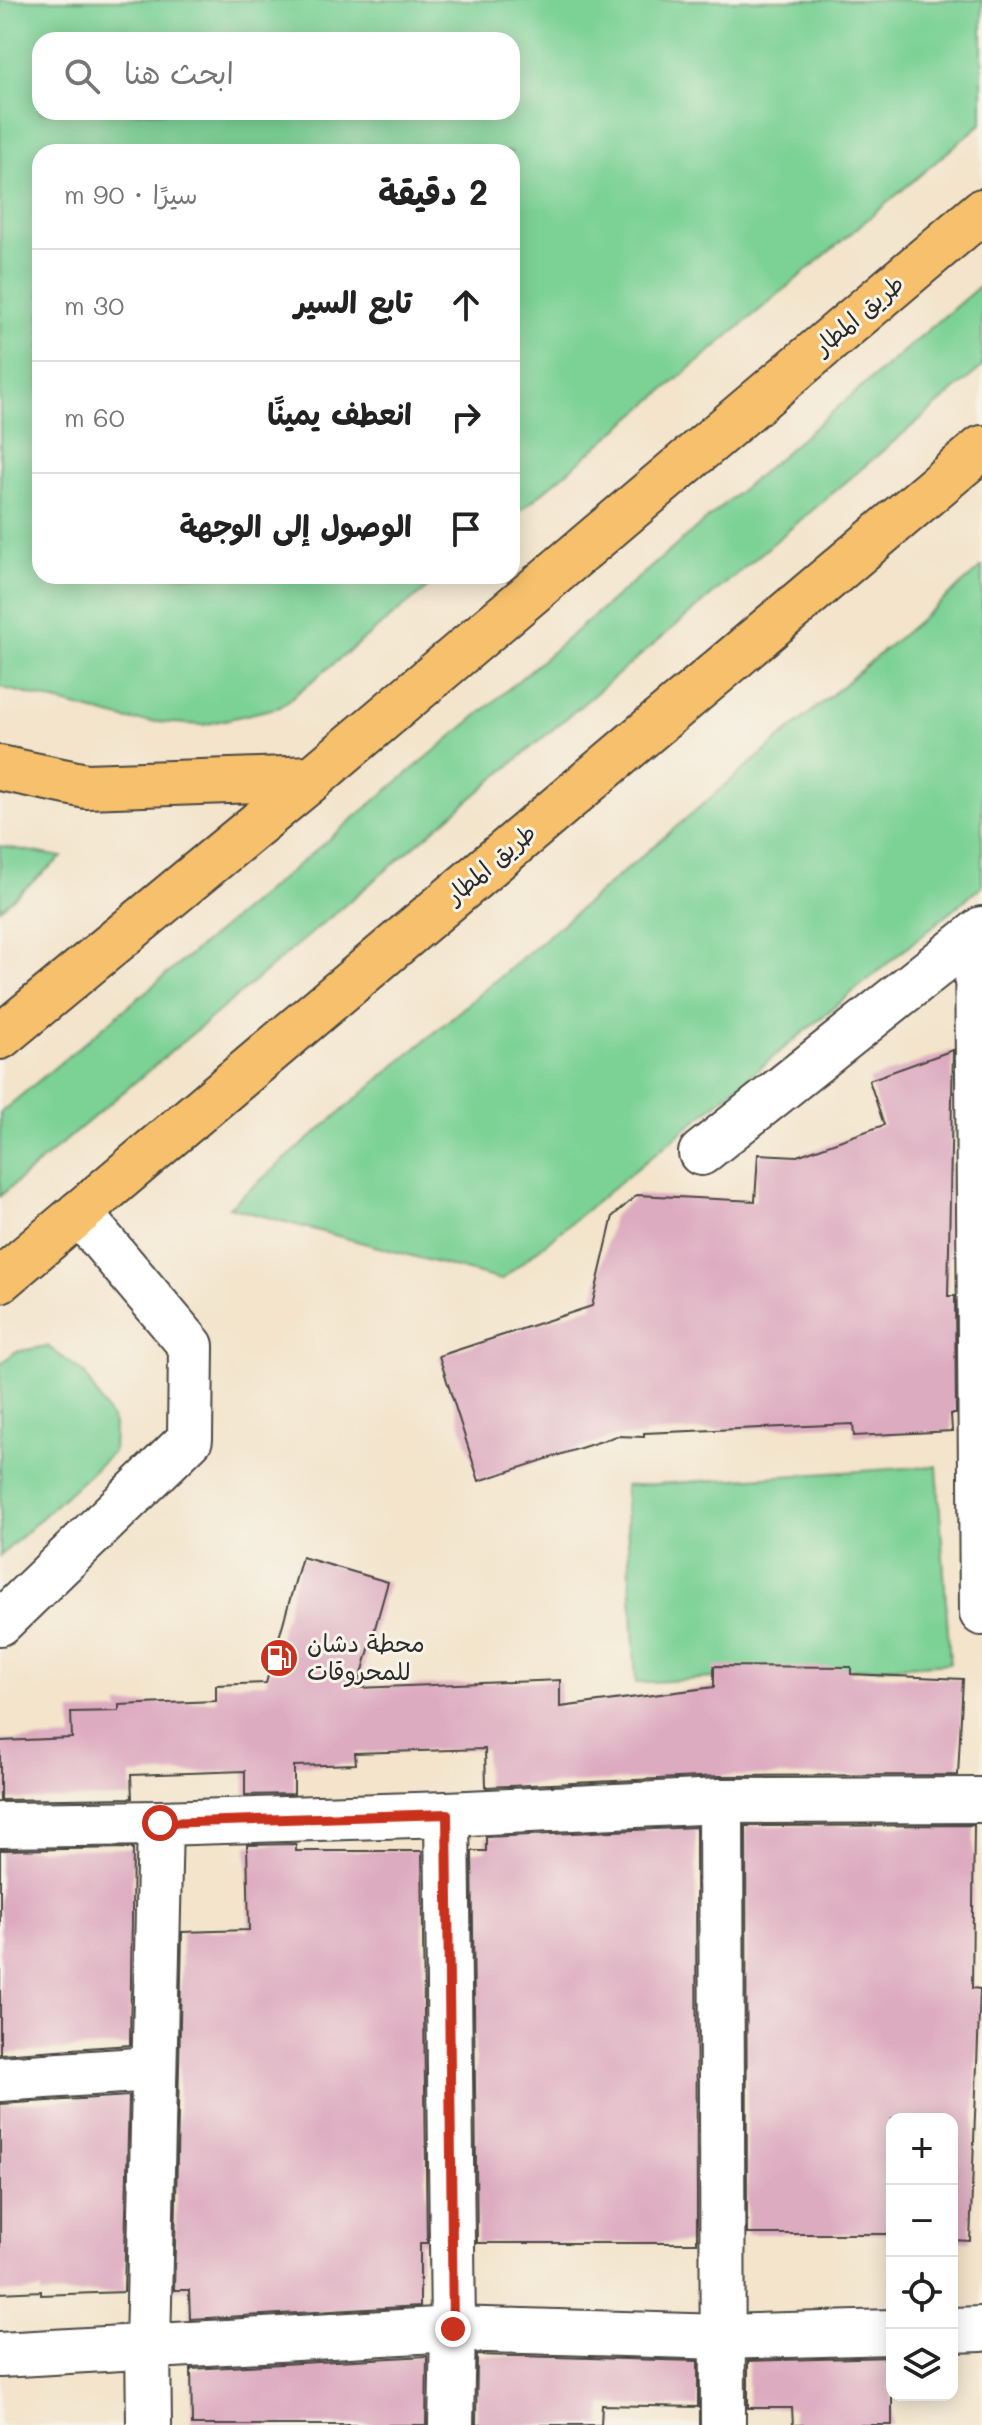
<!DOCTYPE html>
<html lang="ar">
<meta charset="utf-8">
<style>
body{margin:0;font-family:Mali,"Playpen Sans Arabic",sans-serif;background:#f2f2f2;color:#222;direction:rtl}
.controls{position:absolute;right:24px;bottom:24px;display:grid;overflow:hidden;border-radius:16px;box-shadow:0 4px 20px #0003}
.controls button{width:72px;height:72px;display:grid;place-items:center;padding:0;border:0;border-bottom:2px solid #e0e0e0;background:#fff;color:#222;font:40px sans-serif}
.stop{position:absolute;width:24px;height:24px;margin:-18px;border:6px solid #c8321e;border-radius:50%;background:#fff}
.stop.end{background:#c8321e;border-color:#fff;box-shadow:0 2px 8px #0008}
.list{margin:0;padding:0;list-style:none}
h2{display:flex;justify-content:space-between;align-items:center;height:104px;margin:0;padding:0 32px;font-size:34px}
h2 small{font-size:26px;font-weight:400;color:#767676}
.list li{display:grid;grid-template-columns:52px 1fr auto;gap:24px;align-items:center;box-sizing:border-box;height:112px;padding:0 32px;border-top:2px solid #e0e0e0}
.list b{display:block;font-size:30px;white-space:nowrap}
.list em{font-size:26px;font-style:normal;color:#767676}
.icon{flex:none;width:44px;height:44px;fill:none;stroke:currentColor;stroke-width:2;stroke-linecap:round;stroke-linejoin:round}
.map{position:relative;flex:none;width:982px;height:2425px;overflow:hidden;direction:ltr}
.search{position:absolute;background:#fff;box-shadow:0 4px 20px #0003;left:32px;top:32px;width:488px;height:88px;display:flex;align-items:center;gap:20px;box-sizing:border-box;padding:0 28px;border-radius:24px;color:#767676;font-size:30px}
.panel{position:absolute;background:#fff;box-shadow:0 4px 20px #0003;left:32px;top:144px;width:488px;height:440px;border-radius:24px;direction:rtl}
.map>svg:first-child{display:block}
.green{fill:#7cd195;stroke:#547e60;stroke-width:2;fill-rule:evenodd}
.building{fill:#ddabc0}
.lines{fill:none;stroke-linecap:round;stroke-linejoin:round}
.minor-casing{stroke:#494743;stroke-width:48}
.highway-casing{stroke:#494743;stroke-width:48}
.minor{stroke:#fff;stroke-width:44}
.highway{stroke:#f7c06c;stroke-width:44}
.route{stroke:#c8321e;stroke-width:10}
.labels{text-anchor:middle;stroke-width:6;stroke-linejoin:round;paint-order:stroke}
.street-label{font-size:24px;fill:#2b2b2b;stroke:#f7f3e8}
.poi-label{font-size:24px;fill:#2b2b2b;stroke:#f7f3e8;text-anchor:start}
</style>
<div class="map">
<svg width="982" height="2425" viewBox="0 0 982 2425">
<rect width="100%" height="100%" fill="#f7f3e8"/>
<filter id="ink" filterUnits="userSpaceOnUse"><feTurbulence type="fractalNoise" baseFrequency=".0125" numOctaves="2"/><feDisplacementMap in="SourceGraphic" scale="16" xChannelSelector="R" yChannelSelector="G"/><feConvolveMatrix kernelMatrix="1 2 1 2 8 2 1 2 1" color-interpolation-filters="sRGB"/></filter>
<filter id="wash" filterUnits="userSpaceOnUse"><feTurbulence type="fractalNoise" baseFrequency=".006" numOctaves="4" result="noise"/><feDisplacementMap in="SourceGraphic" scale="32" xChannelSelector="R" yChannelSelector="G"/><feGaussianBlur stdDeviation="1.8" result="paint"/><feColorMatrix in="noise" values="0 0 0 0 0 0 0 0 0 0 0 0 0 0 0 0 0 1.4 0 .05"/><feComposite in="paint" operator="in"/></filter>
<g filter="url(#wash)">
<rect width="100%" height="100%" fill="#f3e4cb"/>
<g class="green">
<path d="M0,0H982V123L512,518V152H40V576H442L280,707L203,725L129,720L0,687ZM512,40V112H40V40Z"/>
<path d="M982,284V367L0,1196V1113L485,709Z"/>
<path d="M982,567V886L501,1280L229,1207Z"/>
<path d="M0,846L62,857L0,909Z"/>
<path d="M47,1346L84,1373L114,1424L113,1452L0,1556V1365L15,1352Z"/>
<path d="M937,1466L950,1663L636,1683L625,1486Z"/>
</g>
<g id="blocks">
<g class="building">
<path d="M953,1050L948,1296H955L956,1414H951L952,1431L854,1436L853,1424L644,1433V1437L617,1436L479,1481L439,1356L592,1306L613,1216L637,1195L755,1201L758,1154L797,1156L884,1125L869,1080Z"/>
<path d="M302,1557L388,1582L358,1688L560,1680V1707L714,1687V1666L851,1667V1674L963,1679L958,1775L720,1776L486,1787L485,1749L355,1753L356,1764L294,1766V1794L245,1795V1771L131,1775L132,1798L0,1800V1741L72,1738L71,1712L119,1711V1705L216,1701V1685L266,1683Z"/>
<path d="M974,1825L972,1988L980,1989L970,2241L952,2240V2119H892V2234H747L746,1826Z"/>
<path d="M696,1827L697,2243H477L472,1851H486V1837Z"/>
<path d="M296,1844V1851H422L427,2243H420V2306L190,2319L189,2290H174L182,1932L249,1930L247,1845Z"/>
<path d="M133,1848L130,2045L0,2054V1850Z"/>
<path d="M129,2096L124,2292L41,2295V2291L0,2293V2104Z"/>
<path d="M477,2355L698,2361V2407L602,2405L601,2425H476Z"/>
<path d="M427,2356L426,2425H192L191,2369Z"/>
<path d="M892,2357V2425H793L792,2408H748V2361Z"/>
</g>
</g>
</g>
<g filter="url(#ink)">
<use href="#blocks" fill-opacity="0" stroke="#494743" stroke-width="2"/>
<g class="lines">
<g class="minor-casing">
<g id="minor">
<path d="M977,934L982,1613"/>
<path d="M701,1153L982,929"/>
<path d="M0,1623L190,1439L191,1346L79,1213"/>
<path d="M721,1801L723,2425"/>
<path d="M447,1814L453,2329L451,2425"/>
<path d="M0,1825L160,1823L447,1814L721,1801L982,1800"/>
<path d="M0,2079L153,2069"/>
<path d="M952,2330L982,2329"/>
<path d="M0,2355L453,2329L723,2337L892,2332"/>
<path d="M149,2425L148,2345L160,1823"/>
</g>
</g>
<g class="highway-casing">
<g id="highway">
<path d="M0,768L86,786L313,778"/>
<path d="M0,1037L313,778L982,211"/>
<path d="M0,1280L982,448"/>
</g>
</g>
<use href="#minor" class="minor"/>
<use href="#highway" class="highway"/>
</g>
</g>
<g class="lines" filter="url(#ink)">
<path class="route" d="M160,1823L447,1814L453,2329"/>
</g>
<defs>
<g id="fuel-disc" transform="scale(2)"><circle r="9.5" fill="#c8321e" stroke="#f7f3e8"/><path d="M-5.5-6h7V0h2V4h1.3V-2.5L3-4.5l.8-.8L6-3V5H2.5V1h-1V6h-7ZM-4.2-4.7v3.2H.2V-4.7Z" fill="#fff"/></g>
</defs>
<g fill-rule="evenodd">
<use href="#fuel-disc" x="279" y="1658"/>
</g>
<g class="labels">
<g class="street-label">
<text transform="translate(859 315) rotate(-40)" y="8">طريق المطار</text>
<text transform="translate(491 864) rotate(-40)" y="8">طريق المطار</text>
</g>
<g class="poi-label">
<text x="307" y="1652">محطة دشان<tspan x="307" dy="28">للمحروقات</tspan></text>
</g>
</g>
</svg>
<div class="controls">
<button>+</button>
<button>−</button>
<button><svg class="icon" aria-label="locate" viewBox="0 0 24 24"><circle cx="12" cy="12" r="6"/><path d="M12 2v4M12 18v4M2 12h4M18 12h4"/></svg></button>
<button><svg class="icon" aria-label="layers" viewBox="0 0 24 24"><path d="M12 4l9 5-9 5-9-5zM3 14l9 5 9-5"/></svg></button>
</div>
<div class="stop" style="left:160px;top:1823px"></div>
<div class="stop end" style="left:453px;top:2329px"></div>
<div class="search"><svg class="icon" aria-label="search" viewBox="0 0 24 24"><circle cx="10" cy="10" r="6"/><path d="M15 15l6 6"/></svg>ابحث هنا</div>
<section class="panel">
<h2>2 دقيقة<small>سيرًا · 90 m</small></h2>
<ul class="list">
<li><svg class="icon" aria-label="ahead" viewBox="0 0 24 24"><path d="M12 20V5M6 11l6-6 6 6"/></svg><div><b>تابع السير</b></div><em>30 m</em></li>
<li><svg class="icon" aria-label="right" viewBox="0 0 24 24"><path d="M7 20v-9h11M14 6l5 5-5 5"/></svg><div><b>انعطف يمينًا</b></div><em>60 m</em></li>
<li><svg class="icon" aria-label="arrive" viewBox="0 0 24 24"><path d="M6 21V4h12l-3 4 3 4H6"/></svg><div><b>الوصول إلى الوجهة</b></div></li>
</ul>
</section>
</div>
